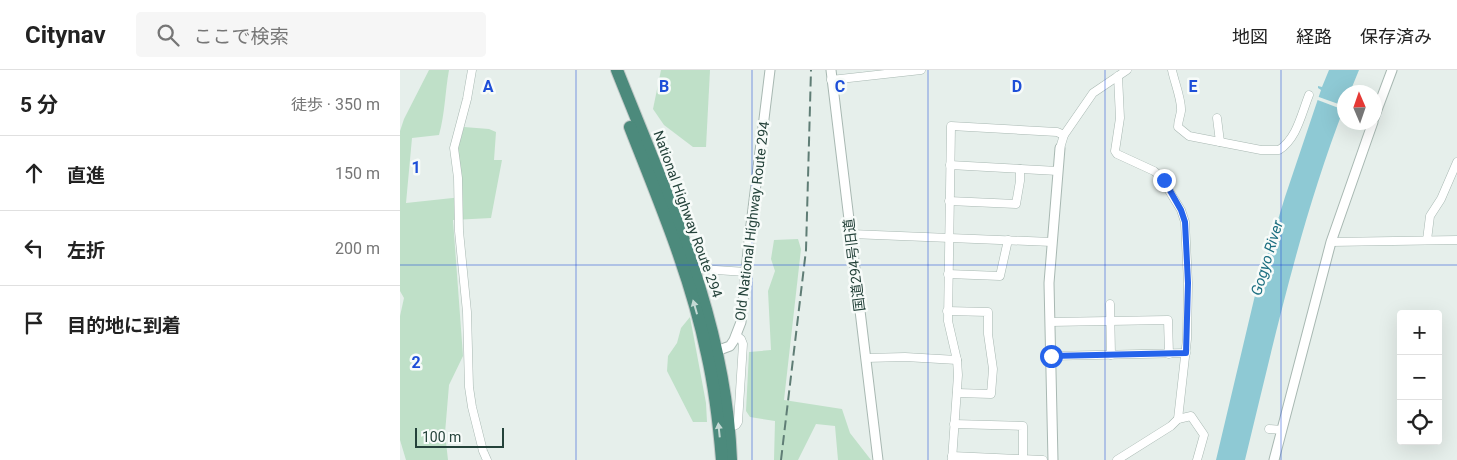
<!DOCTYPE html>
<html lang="ja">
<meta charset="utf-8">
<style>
body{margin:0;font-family:Roboto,"Noto Sans JP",sans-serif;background:#f6f6f6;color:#222}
.controls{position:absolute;right:15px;bottom:15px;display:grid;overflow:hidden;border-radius:5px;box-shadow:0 5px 20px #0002}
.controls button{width:45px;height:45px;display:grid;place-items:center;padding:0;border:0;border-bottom:1px solid #e0e0e0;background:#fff;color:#222;font:25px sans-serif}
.compass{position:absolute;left:937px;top:15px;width:45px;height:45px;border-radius:50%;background:#fff;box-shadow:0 5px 20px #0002;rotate:358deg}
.scale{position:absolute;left:15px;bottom:12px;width:89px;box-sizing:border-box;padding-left:5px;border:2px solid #24423a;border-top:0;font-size:14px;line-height:18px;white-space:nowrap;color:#24423a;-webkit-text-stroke:4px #f7fbf9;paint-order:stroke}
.stop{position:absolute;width:15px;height:15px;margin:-11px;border:4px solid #2563eb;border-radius:50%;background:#fff}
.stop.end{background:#2563eb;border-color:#fff;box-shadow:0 1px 5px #0008}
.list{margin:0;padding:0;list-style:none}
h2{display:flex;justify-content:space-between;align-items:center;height:65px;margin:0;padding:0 20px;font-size:21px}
h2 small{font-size:16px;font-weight:400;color:#767676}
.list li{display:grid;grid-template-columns:32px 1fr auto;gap:15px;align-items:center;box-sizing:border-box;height:75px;padding:0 20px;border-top:1px solid #e0e0e0}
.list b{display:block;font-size:19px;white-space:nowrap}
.list em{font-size:16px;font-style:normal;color:#767676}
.icon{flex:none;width:28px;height:28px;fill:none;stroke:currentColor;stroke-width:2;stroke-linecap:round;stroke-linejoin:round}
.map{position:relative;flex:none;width:1057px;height:390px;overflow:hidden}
header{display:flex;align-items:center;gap:30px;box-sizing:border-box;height:70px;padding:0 25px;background:#fff;border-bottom:1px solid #e0e0e0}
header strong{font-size:24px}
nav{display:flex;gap:28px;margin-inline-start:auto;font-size:18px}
.search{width:350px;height:45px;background:#f6f6f6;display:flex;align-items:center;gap:12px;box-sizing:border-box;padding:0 18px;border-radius:5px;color:#767676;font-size:19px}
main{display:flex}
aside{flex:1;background:#fff}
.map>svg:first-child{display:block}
.green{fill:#bfe0c8}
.water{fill:#8ec9d4}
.pier{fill:#e6efeb}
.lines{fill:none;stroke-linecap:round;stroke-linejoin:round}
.minor-casing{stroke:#a8b8b2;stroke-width:9}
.tertiary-casing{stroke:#a8b8b2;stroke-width:11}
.trunk-casing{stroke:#c2cac8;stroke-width:14}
.minor{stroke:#fff;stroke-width:8}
.tertiary{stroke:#fff;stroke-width:9}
.trunk{stroke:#4c8a7c;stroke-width:12}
.rail{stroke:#5f7d75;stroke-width:2;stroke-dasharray:10 5;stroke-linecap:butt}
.oneway{fill:#c4d9d4}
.route{stroke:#2563eb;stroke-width:6}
.grid{fill:none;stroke:#1d4ed8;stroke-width:1;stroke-opacity:0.55}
.labels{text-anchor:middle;stroke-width:5;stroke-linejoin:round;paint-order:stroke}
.street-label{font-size:14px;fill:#24423a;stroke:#f7fbf9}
.water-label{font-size:15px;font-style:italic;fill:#1c6f80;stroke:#f7fbf9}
.grid-label{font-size:16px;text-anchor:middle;font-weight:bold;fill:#1d4ed8;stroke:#f7fbf9;stroke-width:5;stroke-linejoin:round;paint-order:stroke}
</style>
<header>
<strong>Citynav</strong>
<div class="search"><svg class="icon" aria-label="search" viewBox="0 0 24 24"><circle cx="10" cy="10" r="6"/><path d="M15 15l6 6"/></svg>ここで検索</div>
<nav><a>地図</a><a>経路</a><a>保存済み</a></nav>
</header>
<main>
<aside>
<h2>5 分<small>徒歩 · 350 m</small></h2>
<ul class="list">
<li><svg class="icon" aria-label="ahead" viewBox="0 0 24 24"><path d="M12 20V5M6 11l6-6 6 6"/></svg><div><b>直進</b></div><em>150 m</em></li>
<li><svg class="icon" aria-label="left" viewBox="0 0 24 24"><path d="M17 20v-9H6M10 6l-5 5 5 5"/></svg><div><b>左折</b></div><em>200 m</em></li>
<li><svg class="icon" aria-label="arrive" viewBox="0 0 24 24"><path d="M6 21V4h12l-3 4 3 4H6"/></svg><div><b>目的地に到着</b></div></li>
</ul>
</aside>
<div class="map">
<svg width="1057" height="390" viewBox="0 0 1057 390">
<rect width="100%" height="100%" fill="#e6efeb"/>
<g class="green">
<path d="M29,0H49C45,22 45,44 39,65L12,68L6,133L62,127L58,78L64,57L89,59L96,62L94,90H102L91,148L53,150L63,286L49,315L45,363L48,390H6L0,370V246L4,228L0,221V61L4,49Z"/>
<path d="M261,0H310L306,77H293L264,55L253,39Z"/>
<path d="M398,169L401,179L384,330L442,339L450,363L471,390H438L435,356L416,354L398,390H374L375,351L350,347L346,341L349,282L371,280L368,221L375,201L371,189L374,170Z"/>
<path d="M290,247L306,333L307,352H293L267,301L268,286L277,273L281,258Z"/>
</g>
<path class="water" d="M929,0H959L950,22H944V38C900,152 874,271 845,390H816L856,221L885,127L921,20L918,18V16L922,17Z"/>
<path class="pier" d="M916,26L944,36V40L915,29Z"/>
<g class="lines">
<g class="minor-casing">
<g id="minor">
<path d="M72,0L67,29L54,78L58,108L59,161L67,242L69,317L72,337L83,381L87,390"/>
<path d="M772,0C774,11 782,30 781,41C780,47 778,51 778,57L789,66L861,80H879C897,68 901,45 909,25"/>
<path d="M718,6L720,48L715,81L717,84L754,101L760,106L781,140L785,152L788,213L787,269L778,349"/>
<path d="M431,10L521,0"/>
<path d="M817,48L820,72"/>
<path d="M660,78L664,65L693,23L727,0"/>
<path d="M550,95L658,101"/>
<path d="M549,131L616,134L620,111V99"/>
<path d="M451,164L652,172"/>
<path d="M1027,170L1030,146L1041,129L1057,92"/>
<path d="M931,172L1057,170"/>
<path d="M295,201L301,199L346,202"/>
<path d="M548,204L600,206L608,170"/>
<path d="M710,234L711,285"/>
<path d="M547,241L588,242V264L593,299L591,324L557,323"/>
<path d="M650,252L768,250L769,284"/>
<path d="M651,286L786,283"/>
<path d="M466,288L505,287L557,290"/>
<path d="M554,354L623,356V389"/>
<path d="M330,357L336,355L338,352L343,274L341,269L336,265"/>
<path d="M869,359L882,360"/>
<path d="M552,386L643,390"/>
<path d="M552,390L558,305L557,290L548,251L551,56L657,62L664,65"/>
<path d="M717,390L771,356L778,349L791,346L804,365L797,390"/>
</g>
</g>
<g class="tertiary-casing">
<g id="tertiary">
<path d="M431,0L478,390"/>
<path d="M974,48L992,0"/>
<path d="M311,283L330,276L334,270L341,252L349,171L370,0"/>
<path d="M653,390L649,213L660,78"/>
<path d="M874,390L931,172L973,52"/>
</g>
</g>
<g class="trunk-casing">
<g id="trunk">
<path d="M217,0C267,126 326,252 331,390"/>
<path d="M230,57C259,131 291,206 307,284C315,319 319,354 322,390"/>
</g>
</g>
<use href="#minor" class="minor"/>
<use href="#tertiary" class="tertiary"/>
<use href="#trunk" class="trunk"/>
<path class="rail" d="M381,390L406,180L411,0"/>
</g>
<defs><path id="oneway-solid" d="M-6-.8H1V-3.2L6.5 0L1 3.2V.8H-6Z" transform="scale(1.25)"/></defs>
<g class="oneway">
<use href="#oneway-solid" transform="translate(295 237) rotate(-106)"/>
<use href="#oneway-solid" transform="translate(319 360) rotate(-96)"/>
</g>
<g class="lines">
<path class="route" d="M651,286L786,283L788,213L785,152L781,140L764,110"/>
</g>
<path class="grid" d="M176,0V390M352,0V390M528,0V390M705,0V390M881,0V390M0,195H1057"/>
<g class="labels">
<g class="street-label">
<text transform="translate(288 144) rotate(70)" y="5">National Highway Route 294</text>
<text transform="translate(352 151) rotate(-83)" y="5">Old National Highway Route 294</text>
<text transform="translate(454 195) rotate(-97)" y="5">国道294号旧道</text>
</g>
<g class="water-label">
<text transform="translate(867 188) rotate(-73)" y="5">Gogyo River</text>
</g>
</g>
<g class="grid-label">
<text x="88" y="22">A</text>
<text x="264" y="22">B</text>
<text x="440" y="22">C</text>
<text x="617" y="22">D</text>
<text x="793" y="22">E</text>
<text x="16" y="103">1</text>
<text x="16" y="298">2</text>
</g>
</svg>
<div class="controls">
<button>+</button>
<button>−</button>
<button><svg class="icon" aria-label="locate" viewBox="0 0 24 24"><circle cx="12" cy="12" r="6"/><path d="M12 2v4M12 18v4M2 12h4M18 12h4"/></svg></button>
</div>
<svg class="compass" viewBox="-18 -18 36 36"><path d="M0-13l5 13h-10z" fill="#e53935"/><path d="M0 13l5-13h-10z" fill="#767676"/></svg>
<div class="scale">100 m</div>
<div class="stop" style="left:651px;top:286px"></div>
<div class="stop end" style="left:764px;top:110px"></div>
</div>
</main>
